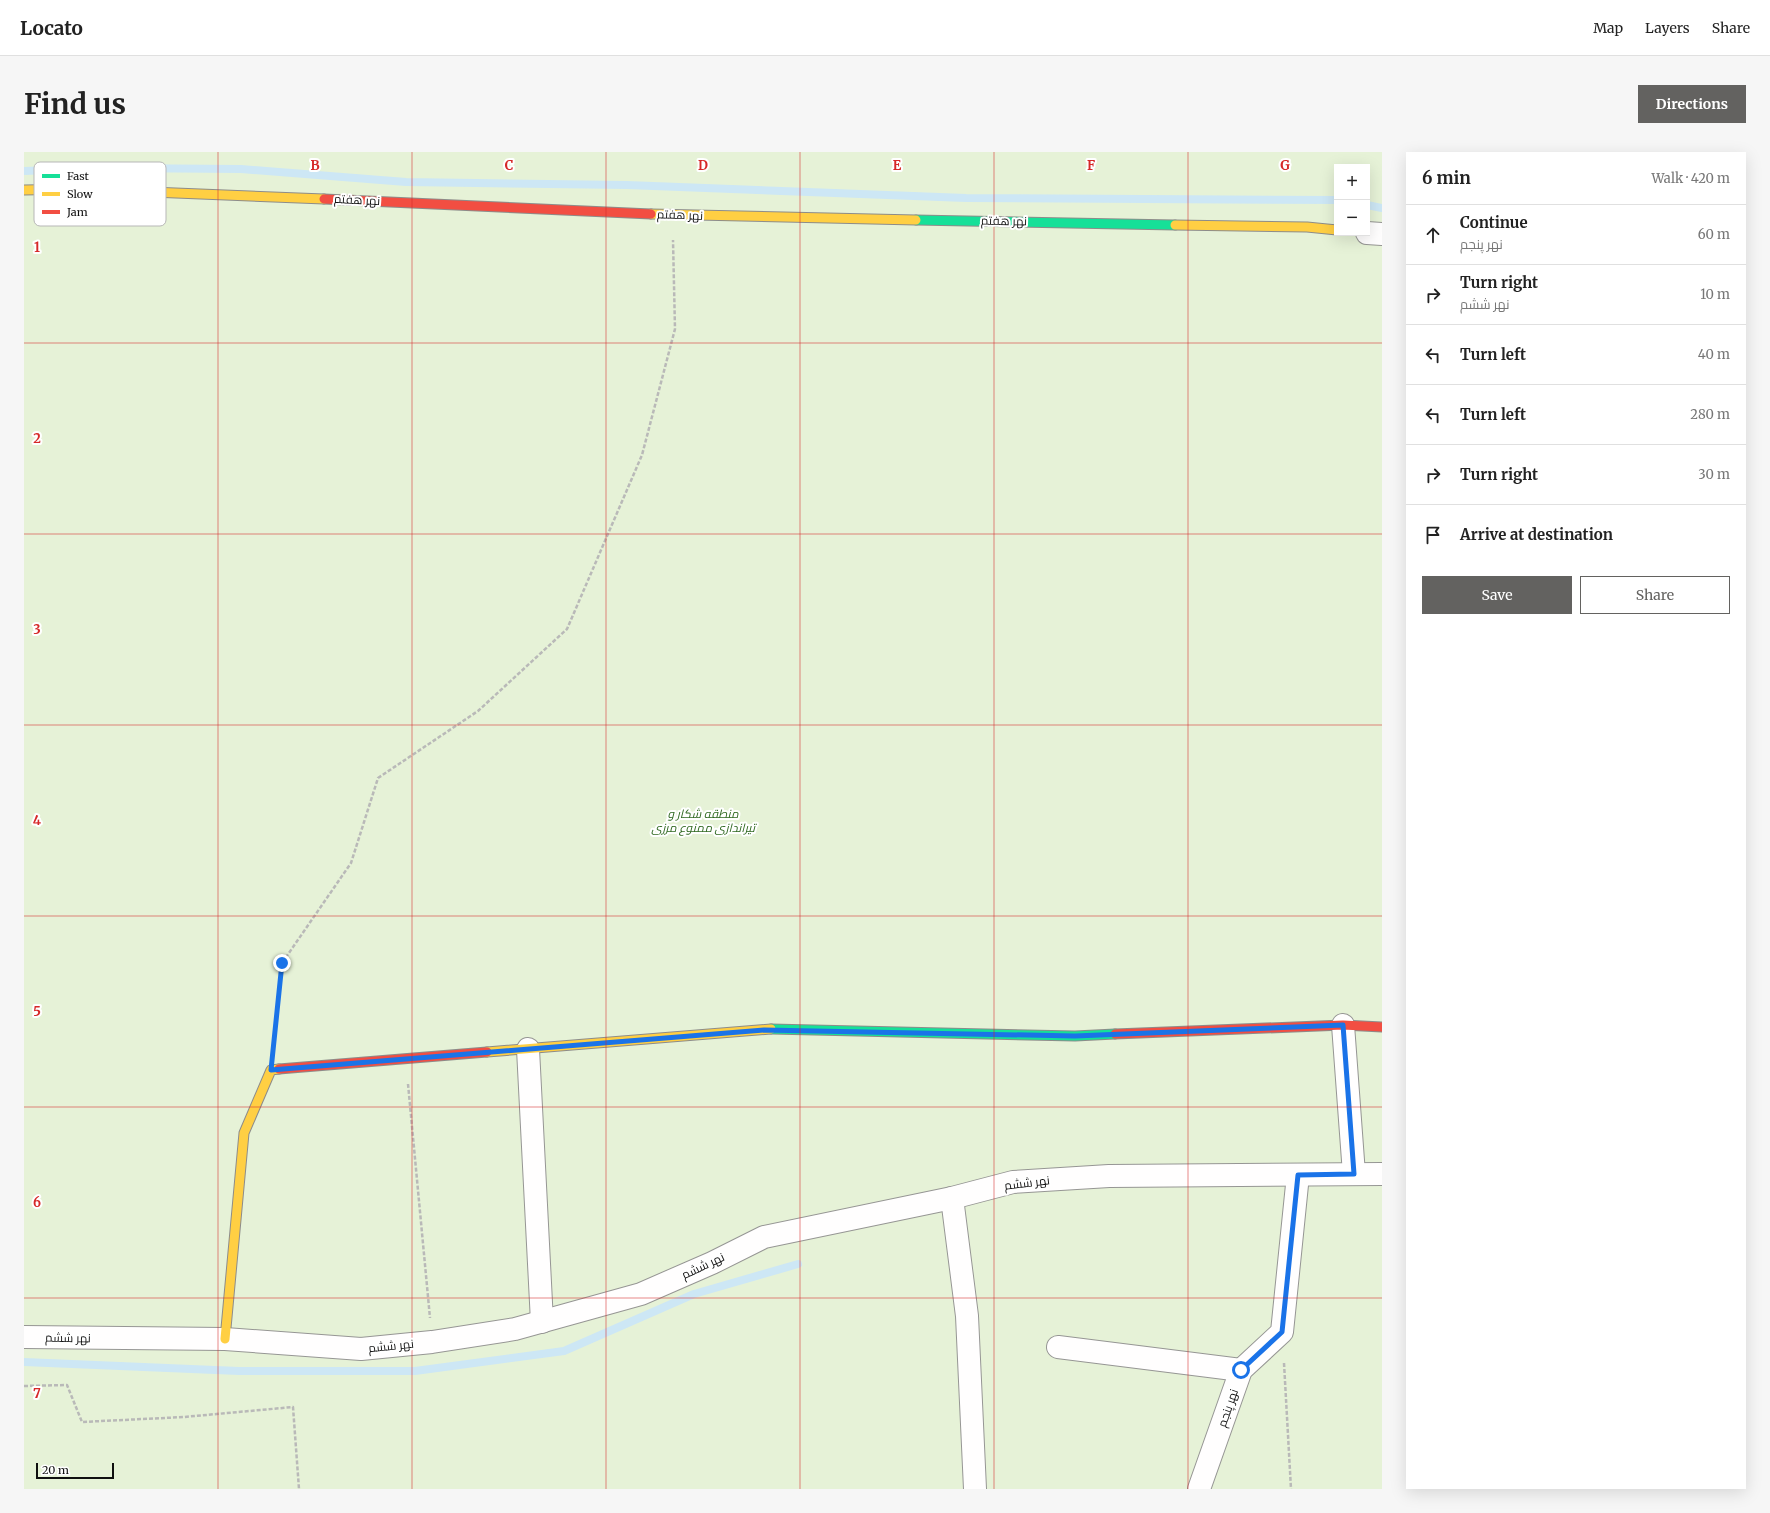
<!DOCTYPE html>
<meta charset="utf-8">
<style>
body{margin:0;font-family:Merriweather,Cairo,serif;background:#f6f6f6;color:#222}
.controls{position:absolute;right:12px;top:12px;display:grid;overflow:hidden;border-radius:0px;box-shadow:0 4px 16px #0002}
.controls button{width:36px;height:36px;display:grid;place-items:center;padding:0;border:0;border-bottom:1px solid #e0e0e0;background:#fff;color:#222;font:20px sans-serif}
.scale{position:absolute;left:12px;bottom:10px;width:78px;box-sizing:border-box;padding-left:4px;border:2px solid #101010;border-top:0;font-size:11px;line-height:14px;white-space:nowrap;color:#101010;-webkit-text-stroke:3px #fff;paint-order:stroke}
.stop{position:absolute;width:12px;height:12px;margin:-9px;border:3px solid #1a73e8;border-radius:50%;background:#fff}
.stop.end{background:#1a73e8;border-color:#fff;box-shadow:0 1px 4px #0008}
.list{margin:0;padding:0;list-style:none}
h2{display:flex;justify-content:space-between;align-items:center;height:52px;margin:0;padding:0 16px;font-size:17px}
h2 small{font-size:13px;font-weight:400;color:#767676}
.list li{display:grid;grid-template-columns:26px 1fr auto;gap:12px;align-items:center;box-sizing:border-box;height:60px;padding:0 16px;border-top:1px solid #e0e0e0}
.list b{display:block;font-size:15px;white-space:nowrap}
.list p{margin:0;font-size:13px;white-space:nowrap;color:#767676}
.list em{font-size:13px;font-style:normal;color:#767676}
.actions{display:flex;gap:8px;padding:12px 16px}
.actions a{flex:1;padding:9px 0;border:1px solid #636260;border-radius:0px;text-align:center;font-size:14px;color:#636260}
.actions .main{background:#636260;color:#fff}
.icon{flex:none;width:22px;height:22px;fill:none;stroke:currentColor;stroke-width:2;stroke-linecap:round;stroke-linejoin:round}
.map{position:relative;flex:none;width:1358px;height:1337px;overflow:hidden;border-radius:0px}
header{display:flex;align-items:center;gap:24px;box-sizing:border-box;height:56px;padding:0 20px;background:#fff;border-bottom:1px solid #e0e0e0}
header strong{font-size:19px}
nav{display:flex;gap:22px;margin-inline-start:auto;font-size:14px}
.intro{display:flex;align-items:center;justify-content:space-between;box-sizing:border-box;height:96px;padding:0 24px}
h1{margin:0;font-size:28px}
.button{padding:10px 18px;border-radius:0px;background:#636260;color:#fff;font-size:14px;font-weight:700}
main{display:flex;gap:24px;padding:0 24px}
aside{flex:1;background:#fff;border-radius:0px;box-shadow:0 4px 16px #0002}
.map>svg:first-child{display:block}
.green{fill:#e6f2d7;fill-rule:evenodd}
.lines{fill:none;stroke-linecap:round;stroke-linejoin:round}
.stream{stroke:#cde7f5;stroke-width:8}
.street-casing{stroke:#969694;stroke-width:24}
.fast-casing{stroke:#8d8c8a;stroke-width:11}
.slow-casing{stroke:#8d8c8a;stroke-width:11}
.jam-casing{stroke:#8d8c8a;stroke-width:11}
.path{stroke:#b9b9b8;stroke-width:2.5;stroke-dasharray:4 2;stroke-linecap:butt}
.street{stroke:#fffefe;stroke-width:22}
.fast{stroke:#16e098;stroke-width:9}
.slow{stroke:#ffcf43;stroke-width:9}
.jam{stroke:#f24e42;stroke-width:9}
.route{stroke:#1a73e8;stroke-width:5}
.grid{fill:none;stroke:#d62828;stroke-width:1;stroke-opacity:0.55}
.labels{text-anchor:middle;stroke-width:4;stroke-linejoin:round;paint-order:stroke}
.street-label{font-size:12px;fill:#101010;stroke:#fff}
.park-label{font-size:12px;font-style:italic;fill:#2f6820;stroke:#fff}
.key{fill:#fff;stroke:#b7b7b7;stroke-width:1}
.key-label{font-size:11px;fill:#101010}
.grid-label{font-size:13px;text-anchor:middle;font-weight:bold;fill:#d62828;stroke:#fff;stroke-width:4;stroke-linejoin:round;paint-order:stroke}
</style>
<header>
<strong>Locato</strong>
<nav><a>Map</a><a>Layers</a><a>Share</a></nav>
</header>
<div class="intro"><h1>Find us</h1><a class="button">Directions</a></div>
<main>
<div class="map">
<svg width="1358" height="1337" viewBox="0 0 1358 1337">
<rect width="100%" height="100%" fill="#fcfbf6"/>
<path class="green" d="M0,0H1358V1337H0ZM1313,15H1343V81H1313Z"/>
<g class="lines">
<g class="stream">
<path d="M0,19L83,16L217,17L382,30L603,33L942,46L1313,48"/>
<path d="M1343,53L1358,56"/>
<path d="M0,1210L215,1219H391L540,1199L670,1142L774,1112"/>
</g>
<g class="street-casing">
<g id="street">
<path d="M1343,81L1358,82"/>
<path d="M1319,873L1330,1022"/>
<path d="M504,897L518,1170"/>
<path d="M928,1046L943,1164L951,1337"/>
<path d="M0,1185L201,1187L337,1197L408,1190L491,1177L617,1142L688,1111L740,1085L928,1046L989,1030L1085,1024L1358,1022"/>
<path d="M1034,1195L1217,1218"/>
<path d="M1175,1337L1217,1218L1258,1180L1274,1023"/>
</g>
</g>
<g class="fast-casing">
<g id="fast">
<path d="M892,68L1151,73"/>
<path d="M747,877L1051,884L1091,882"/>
</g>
</g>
<g class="slow-casing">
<g id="slow">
<path d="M0,38L53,37L300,47"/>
<path d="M627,62L892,68"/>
<path d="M1151,73L1283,75L1313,78"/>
<path d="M463,900L747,877"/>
<path d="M201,1187L220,981L247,918L255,917"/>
</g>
</g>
<g class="jam-casing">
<g id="jam">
<path d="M300,47L627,62"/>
<path d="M1091,882L1319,873L1358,875"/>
<path d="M255,917L463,900"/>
</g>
</g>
<g class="path">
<path d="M249,894L258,811L327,711L354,626L454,559L543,477L618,303L651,177L649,88"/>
<path d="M384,932L406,1166"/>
<path d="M1260,1211L1267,1337"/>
<path d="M0,1234L43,1233L58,1270L160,1265L269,1255L275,1337"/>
</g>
<use href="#street" class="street"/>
<use href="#fast" class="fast"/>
<use href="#slow" class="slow"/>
<use href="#jam" class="jam"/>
</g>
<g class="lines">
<path class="route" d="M258,811L247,918L740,878L1051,884L1319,873L1330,1022L1274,1023L1258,1180L1217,1218"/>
</g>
<path class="grid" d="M194,0V1337M388,0V1337M582,0V1337M776,0V1337M970,0V1337M1164,0V1337M0,191H1358M0,382H1358M0,573H1358M0,764H1358M0,955H1358M0,1146H1358"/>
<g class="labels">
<g class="street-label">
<text transform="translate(333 48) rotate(3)" y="4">نهر هفتم</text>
<text transform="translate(656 63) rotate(2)" y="4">نهر هفتم</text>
<text transform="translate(980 69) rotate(1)" y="4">نهر هفتم</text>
<text transform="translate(1003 1031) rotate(-7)" y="4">نهر ششم</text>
<text transform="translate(679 1114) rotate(-25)" y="4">نهر ششم</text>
<text transform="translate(44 1186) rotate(1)" y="4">نهر ششم</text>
<text transform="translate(367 1194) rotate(-6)" y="4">نهر ششم</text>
<text transform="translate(1204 1256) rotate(-71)" y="4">نهر پنجم</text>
</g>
<g class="park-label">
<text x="679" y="666">منطقه شکار و<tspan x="679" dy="14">تیراندازی ممنوع مرزی</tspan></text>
</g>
</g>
<rect x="10" y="10" width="132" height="64" rx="6" class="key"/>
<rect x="18" y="22" width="18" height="4" fill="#16e098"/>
<rect x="18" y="40" width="18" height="4" fill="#ffcf43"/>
<rect x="18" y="58" width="18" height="4" fill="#f24e42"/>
<g class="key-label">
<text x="43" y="28">Fast</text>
<text x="43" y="46">Slow</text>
<text x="43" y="64">Jam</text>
</g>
<g class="grid-label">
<text x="291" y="18">B</text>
<text x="485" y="18">C</text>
<text x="679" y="18">D</text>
<text x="873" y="18">E</text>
<text x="1067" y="18">F</text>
<text x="1261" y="18">G</text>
<text x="13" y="100">1</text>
<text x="13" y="291">2</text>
<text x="13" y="482">3</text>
<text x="13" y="673">4</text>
<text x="13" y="864">5</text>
<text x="13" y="1055">6</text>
<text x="13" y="1246">7</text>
</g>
</svg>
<div class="controls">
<button>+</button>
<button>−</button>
</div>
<div class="scale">20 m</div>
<div class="stop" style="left:1217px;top:1218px"></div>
<div class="stop end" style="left:258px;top:811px"></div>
</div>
<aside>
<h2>6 min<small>Walk · 420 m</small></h2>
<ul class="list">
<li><svg class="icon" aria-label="ahead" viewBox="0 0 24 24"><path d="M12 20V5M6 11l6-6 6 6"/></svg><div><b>Continue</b><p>نهر پنجم</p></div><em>60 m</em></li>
<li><svg class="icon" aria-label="right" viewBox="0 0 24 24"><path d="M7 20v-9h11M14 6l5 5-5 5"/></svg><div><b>Turn right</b><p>نهر ششم</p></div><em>10 m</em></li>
<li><svg class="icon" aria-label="left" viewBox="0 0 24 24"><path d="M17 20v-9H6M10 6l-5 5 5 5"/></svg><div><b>Turn left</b></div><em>40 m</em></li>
<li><svg class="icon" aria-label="left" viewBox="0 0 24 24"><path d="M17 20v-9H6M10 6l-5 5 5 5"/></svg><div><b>Turn left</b></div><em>280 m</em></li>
<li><svg class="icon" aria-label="right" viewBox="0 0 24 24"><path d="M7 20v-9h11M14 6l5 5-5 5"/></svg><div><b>Turn right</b></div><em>30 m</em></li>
<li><svg class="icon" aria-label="arrive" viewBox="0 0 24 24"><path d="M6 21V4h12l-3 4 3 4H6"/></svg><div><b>Arrive at destination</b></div></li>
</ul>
<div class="actions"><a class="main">Save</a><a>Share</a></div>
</aside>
</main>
